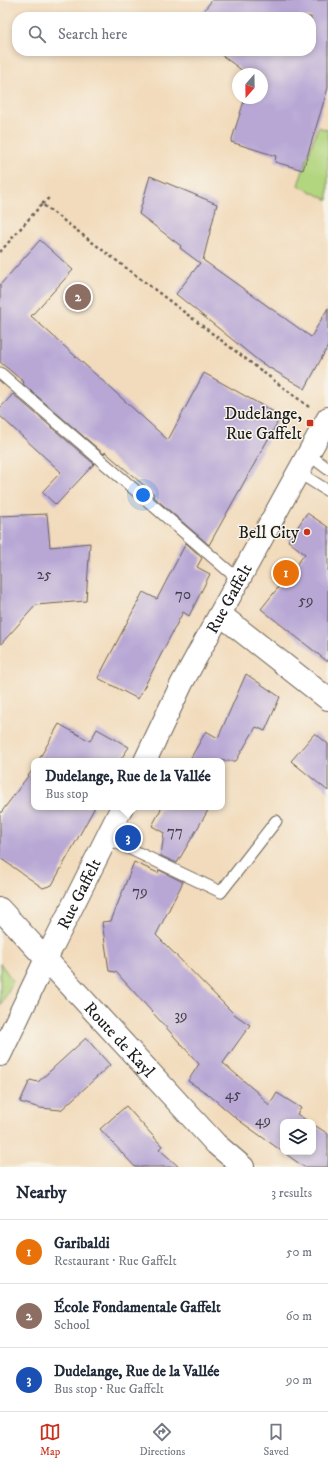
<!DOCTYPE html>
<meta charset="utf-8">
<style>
body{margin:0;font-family:"IM FELL DW Pica",serif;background:#f2f2f3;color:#1f2937}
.controls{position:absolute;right:12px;bottom:12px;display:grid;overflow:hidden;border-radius:8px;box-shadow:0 2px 6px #0003}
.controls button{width:36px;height:36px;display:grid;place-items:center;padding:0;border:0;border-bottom:1px solid #e0e1e3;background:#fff;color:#1f2937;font:20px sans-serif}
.compass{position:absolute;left:232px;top:68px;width:36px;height:36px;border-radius:50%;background:#fff;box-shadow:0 2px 6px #0003;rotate:200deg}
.you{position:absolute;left:143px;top:495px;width:14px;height:14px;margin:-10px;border:3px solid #fff;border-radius:50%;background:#1a73e8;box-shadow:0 0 0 6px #1a73e833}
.badge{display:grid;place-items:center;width:26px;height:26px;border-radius:50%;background:#c8321e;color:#fff;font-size:13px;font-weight:700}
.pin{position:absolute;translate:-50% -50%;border:2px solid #fff;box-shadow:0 1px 4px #0006}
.popup{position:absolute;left:31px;top:758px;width:194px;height:52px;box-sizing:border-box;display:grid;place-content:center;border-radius:8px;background:#fff;filter:drop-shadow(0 1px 3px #0005);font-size:13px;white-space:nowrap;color:#747a83}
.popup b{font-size:15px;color:#1f2937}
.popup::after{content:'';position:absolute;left:50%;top:100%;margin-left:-8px;border:8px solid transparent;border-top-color:#fff}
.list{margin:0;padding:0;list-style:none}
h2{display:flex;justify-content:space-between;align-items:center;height:52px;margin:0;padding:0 16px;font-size:17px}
h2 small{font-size:13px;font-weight:400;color:#747a83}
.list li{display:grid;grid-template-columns:26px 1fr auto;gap:12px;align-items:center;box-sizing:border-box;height:64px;padding:0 16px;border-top:1px solid #e0e1e3}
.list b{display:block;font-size:15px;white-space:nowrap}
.list p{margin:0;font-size:13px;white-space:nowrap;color:#747a83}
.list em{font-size:13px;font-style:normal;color:#747a83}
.icon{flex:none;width:22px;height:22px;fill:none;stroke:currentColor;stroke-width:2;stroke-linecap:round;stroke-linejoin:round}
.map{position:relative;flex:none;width:328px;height:1167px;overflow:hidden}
.search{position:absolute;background:#fff;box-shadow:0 2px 6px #0003;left:12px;right:12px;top:12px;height:44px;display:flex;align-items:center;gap:10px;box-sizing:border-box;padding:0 14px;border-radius:16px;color:#747a83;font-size:15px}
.sheet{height:244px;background:#fff}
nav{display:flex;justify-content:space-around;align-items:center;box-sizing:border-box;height:56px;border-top:1px solid #e0e1e3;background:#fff;font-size:11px;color:#747a83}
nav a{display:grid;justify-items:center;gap:2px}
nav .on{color:#c8321e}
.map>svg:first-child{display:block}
.green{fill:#b2d67f;stroke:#67794e}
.building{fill:#b8a7d5}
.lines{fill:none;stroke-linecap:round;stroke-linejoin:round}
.lane-casing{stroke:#675f54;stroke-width:13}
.street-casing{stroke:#675f54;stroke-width:24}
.secondary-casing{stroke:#675f54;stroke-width:24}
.primary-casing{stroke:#675f54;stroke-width:24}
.path{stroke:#675f54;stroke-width:2.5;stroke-dasharray:3 3;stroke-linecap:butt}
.lane{stroke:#fff;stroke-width:11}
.street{stroke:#fff;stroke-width:22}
.secondary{stroke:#fff;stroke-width:22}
.primary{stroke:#fff;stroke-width:22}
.poi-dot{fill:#c8321e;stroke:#f7f3e8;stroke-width:1.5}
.labels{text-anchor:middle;stroke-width:3;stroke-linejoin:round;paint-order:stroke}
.number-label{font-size:15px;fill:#433f4a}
.poi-label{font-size:17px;fill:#1c1c1c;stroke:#f7f3e8;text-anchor:end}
.street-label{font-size:17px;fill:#1c1c1c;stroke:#f7f3e8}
</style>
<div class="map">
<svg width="328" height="1167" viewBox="0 0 328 1167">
<rect width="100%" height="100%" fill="#f7f3e8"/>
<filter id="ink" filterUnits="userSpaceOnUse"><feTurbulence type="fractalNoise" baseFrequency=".025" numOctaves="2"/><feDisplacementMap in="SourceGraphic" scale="8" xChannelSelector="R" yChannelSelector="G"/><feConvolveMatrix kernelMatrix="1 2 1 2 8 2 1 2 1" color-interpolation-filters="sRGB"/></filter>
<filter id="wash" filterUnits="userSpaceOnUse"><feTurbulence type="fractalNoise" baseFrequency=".012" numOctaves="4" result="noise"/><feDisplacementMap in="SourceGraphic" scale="16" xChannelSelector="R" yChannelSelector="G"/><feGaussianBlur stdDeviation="0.9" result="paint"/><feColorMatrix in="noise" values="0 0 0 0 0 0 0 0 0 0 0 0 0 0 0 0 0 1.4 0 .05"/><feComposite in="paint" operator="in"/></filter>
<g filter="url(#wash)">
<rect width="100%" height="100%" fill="#f2dbbc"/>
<g class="green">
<path d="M318,127L328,130V200L298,185Z"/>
<path d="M0,963L13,981L0,1007Z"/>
</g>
<g id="blocks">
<g class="building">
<path d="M212,0H328V88L303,170L275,162L276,156L231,142L245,98H262V74H247L216,51H311V17H199Z"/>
<path d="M150,176L217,204L203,260L311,337L328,308V346L305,389L260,362L176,294L200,263L180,248L181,246L139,214Z"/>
<path d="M40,240L73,270L31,316L168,440L204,373L281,416L209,545L164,506L153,496L154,494L105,452L104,454L23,384L24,382L0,362V285Z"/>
<path d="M13,394L94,464L56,505L42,492L61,472L0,416V408Z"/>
<path d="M307,513L328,527V662L261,609L305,554L288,541Z"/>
<path d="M47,514L50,547L90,543L86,601L36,605L0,645V516Z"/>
<path d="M186,543L202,558L197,567L210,574L189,616L183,612L138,699L98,678L143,592L157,599Z"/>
<path d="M246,674L280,697L265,731L256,727L236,761H189L206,731L218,738Z"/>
<path d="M59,724L90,741L97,729L129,747L121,759L124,761H38Z"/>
<path d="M315,733L328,744V791L291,761Z"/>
<path d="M34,768V807H95L52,885L43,888L0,858V814Z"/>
<path d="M162,807H210L177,863L161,856L164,833L152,826Z"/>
<path d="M134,862L158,873L159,870L183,882L156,935L234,1014L250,1025L223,1063L259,1094L269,1106L277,1093L301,1108L297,1114L309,1122H283V1152H313V1124L328,1134V1167H304L237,1119L208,1094L188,1081L199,1064L116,972L109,971L102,922L111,921Z"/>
<path d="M86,1038L110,1065L61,1110L40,1108L20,1102L30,1080L38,1082Z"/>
<path d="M126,1106L162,1146L159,1149L179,1167H135L100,1129Z"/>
</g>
</g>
</g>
<g filter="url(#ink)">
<use href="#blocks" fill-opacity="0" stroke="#675f54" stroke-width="1"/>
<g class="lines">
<g class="lane-casing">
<g id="lane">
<path d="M0,373L239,580"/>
<path d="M308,454L328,469"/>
<path d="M298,472L328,491"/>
<path d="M107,838L221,892L276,821"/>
</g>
</g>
<g class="street-casing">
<path id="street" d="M221,615L328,699"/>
</g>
<g class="secondary-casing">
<g id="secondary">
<path id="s1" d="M145,761L182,683L328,418"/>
<path id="s2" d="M46,959L122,807"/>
</g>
</g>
<g class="primary-casing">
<g id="primary">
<path id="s3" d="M0,909L216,1144L243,1167"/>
<path d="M0,1055L46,959"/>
</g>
</g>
<g class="path">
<path d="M42,204L50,197"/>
<path d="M0,252L42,204L309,407"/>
</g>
<use href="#lane" class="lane"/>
<use href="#street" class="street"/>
<use href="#secondary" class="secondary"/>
<use href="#primary" class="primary"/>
</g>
</g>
<g class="poi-dot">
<rect x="306" y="419" width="8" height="8" rx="2"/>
<circle cx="307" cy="532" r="4"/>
</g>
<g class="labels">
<g class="number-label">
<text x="44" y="579">25</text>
<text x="183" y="599">70</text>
<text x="306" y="605">59</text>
<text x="175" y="836">77</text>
<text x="140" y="896">79</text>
<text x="181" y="1020">39</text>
<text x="233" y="1099">45</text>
<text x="263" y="1125">49</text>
</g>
<g class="poi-label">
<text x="302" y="419">Dudelange,<tspan x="302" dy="20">Rue Gaffelt</tspan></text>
<text x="299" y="538">Bell City</text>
</g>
<g class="street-label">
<text dy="6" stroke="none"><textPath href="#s1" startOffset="183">Rue Gaffelt</textPath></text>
<text dy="6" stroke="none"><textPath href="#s2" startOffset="73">Rue Gaffelt</textPath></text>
<text dy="6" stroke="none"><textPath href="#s3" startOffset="177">Route de Kayl</textPath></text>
</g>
</g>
</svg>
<div class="controls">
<button><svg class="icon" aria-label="layers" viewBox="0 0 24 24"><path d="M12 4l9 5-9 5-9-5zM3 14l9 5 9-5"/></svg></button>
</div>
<svg class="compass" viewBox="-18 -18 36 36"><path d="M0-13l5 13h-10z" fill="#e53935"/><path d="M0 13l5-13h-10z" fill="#747a83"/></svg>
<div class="you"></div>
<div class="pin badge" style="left:286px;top:573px;background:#e8710a">1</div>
<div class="pin badge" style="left:78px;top:297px;background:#8d6e63">2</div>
<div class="pin badge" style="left:128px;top:838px;background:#1a4fb4">3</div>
<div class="popup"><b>Dudelange, Rue de la Vallée</b>Bus stop</div>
<div class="search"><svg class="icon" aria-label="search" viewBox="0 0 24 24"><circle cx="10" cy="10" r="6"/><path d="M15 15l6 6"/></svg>Search here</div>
</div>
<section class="sheet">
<h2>Nearby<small>3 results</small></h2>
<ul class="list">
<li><span class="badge" style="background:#e8710a">1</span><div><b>Garibaldi</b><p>Restaurant · Rue Gaffelt</p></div><em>50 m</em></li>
<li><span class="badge" style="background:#8d6e63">2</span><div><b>École Fondamentale Gaffelt</b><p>School</p></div><em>60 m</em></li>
<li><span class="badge" style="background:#1a4fb4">3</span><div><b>Dudelange, Rue de la Vallée</b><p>Bus stop · Rue Gaffelt</p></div><em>90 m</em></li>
</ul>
</section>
<nav>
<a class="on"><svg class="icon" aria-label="map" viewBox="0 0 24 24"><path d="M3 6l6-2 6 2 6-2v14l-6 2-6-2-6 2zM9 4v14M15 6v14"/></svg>Map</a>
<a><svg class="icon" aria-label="directions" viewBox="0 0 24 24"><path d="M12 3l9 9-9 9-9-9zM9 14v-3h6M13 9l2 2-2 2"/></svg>Directions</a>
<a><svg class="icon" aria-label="saved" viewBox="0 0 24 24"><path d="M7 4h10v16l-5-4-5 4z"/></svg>Saved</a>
</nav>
